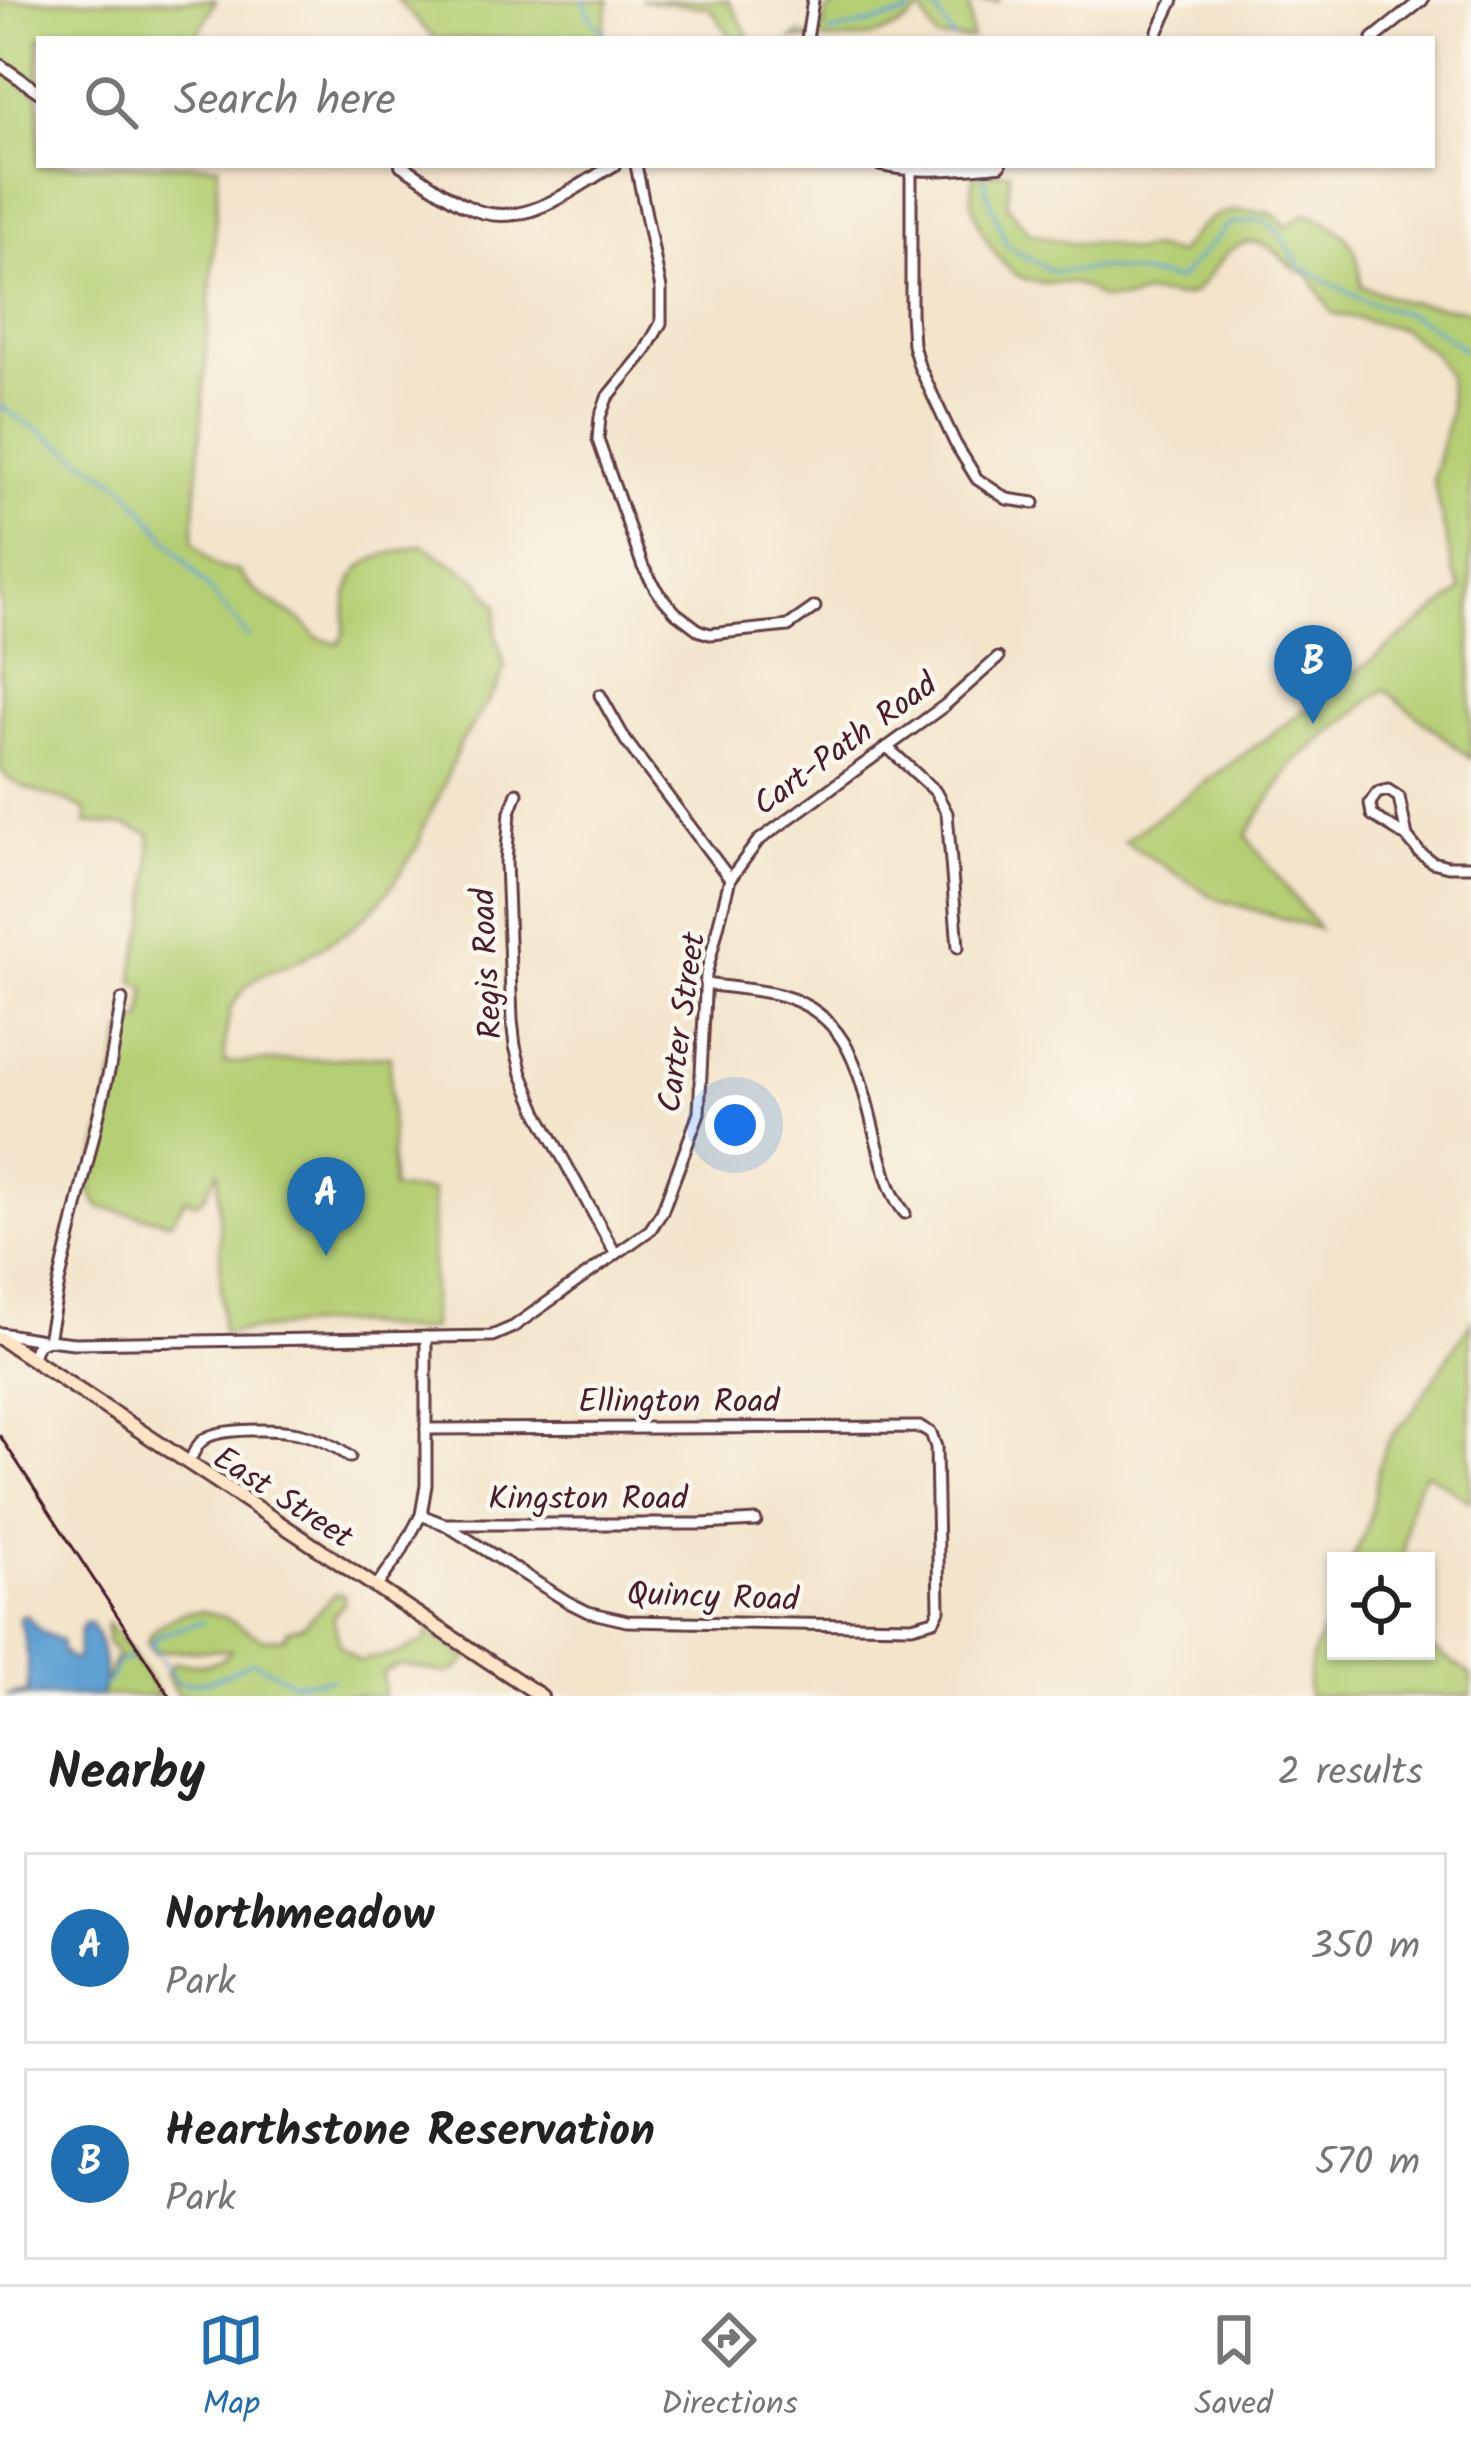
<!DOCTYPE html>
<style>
body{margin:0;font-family:Kalam,sans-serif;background:#f6f6f6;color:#222}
.controls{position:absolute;right:36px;bottom:36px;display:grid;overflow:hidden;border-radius:0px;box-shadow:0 3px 9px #0004}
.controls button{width:108px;height:108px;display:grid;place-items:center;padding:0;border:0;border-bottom:3px solid #e0e0e0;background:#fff;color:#222;font:60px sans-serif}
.you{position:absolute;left:735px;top:1125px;width:42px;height:42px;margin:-30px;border:9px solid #fff;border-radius:50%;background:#1a73e8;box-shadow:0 0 0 18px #1a73e833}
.badge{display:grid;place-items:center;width:78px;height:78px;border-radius:50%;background:#1f6fb2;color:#fff;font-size:39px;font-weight:700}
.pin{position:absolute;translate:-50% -99px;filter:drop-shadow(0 3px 6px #0008)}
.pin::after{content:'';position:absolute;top:63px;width:42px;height:36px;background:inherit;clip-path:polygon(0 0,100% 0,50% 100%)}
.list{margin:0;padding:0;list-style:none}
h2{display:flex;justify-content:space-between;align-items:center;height:156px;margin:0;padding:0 48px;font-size:51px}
h2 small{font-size:39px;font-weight:400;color:#767676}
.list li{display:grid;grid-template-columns:78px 1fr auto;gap:36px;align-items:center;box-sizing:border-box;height:192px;margin:0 24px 24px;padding:0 24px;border:3px solid #e0e0e0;border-radius:0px}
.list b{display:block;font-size:45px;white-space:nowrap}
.list p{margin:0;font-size:39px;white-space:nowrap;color:#767676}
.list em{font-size:39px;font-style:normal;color:#767676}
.icon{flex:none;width:66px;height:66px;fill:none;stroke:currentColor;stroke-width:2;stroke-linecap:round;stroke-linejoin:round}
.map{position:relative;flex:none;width:1471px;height:1696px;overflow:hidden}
.search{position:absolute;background:#fff;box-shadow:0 3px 9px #0004;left:36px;right:36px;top:36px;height:132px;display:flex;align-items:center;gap:30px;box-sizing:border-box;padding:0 42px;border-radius:0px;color:#767676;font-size:45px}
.sheet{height:588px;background:#fff}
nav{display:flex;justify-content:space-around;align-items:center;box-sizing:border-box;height:168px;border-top:3px solid #e0e0e0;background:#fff;font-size:33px;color:#767676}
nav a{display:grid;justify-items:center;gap:6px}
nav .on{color:#1f6fb2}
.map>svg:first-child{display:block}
.green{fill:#b5cf74;stroke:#807750;stroke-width:3}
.water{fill:#5ea1d3;stroke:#54607f;stroke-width:3}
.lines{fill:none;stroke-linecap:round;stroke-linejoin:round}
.stream{stroke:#5ea1d3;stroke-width:3}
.minor-casing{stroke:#633d43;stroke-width:15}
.tertiary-casing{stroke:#633d43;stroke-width:16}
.secondary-casing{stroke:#633d43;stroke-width:18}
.minor{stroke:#fff;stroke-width:9}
.tertiary{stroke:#fff;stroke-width:10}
.secondary{stroke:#ffe4c6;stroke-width:12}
.rail{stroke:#4a1f2b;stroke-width:3}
.labels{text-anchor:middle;stroke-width:9;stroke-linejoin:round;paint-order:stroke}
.street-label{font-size:33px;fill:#4a1f2b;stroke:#fbf7ec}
</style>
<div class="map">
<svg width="1471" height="1696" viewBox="0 0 1471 1696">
<rect width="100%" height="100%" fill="#fbf7ec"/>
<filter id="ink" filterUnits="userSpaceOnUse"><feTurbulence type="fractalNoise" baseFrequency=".00833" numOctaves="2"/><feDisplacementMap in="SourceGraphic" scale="24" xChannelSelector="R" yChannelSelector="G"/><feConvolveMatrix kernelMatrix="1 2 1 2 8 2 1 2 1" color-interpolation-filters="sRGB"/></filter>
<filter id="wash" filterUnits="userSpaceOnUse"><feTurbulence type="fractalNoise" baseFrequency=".004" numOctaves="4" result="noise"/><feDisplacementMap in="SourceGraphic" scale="48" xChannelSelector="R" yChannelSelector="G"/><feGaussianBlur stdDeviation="2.7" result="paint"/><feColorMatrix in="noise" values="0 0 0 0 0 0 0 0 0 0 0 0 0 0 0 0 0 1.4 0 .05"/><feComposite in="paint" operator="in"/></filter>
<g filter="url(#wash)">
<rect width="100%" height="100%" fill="#f3e4ca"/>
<g class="green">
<path d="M0,0H216L195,39H39V82L35,80L32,82L0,59Z"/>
<path d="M397,0H609L602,39H439L433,37Z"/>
<path d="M640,0H728L751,39H733L710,8Z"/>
<path d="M846,0H999V1L969,2L972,39H937L921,10C883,47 841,39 791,39L801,33V39L824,28L826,12Z"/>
<path d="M0,70L39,95V165H218L216,217L193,542C211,559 209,569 238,571L255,591L303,622L317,638L338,644C346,634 344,629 345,616C347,557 375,558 423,545L478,580L497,605L496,633L505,667L498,686L460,744L438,799L423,826L419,844L391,887L375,907L348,931L298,961L261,975L246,987L231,1007L226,1032L224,1063L390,1056L392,1189L433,1191L432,1328L412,1331L340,1322L222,1333L218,1169L205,1196L195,1203L186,1198L171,1222L99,1207L89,1190L124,1030L142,1019L146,988L134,982C132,961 141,944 145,924C151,894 151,865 150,834L127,826L86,823L87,812C61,792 19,796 0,769Z"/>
<path d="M1010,172L1007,205L1030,233L1069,243L1107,244L1132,251L1153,248L1177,254C1202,224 1210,208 1251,211C1267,211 1277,213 1286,227L1306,213C1345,229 1359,241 1361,286L1402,301L1471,311V759L1384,689L1293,763L1246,836L1319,929L1217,899L1124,841L1349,678L1462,590L1453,571L1433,477L1450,413L1448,376L1434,353L1402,329L1332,313L1308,274C1282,268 1279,243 1252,242C1225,242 1213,276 1195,291C1181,302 1164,293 1148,294C1138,294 1139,297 1129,299C1120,300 1110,299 1100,299C1072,272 1060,289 1029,280C1001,273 979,231 973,205C971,196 972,186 973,176Z"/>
<path d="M1471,1322L1470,1501L1426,1472C1405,1506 1407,1523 1403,1561H1351C1356,1550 1364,1538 1367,1526C1379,1487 1372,1448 1407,1420Z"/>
<path d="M336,1593L344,1595V1602L333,1617L340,1646L358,1661L397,1654L426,1640L427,1632L468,1657C443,1696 415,1647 382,1674L384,1696H178L166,1674L174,1663C194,1663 219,1670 231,1650L161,1651L153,1653L147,1643L151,1634L162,1624L183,1613L203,1611L222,1616L263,1639L284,1638L288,1630L304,1625Z"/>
<path d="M1336,1604V1651H1426V1644L1471,1675V1696H1308C1306,1657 1320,1638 1336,1604Z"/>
<path d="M107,1624L120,1637L160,1696H100L114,1660L119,1657L107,1641Z"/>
</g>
<path class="water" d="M26,1615L39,1630L61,1641L62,1652L72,1660L77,1659L80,1631L85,1623H90C104,1643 108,1674 100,1696H6L28,1692C28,1669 29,1642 19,1621L20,1616Z"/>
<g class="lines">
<g class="stream">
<path d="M584,0L590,16L608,39"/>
<path d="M922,0L934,7L954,39"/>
<path d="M829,33L906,15L918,0"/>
<path d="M985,174V187L1007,246L1054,272L1104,268L1178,280L1228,225L1261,219L1279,232L1298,265L1362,300L1408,314L1430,325L1471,355"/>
<path d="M0,406L123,485L248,637"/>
<path d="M152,1645L177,1683C205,1686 229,1674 253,1661L294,1683L333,1679"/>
<path d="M149,1647L159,1635L204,1621"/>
<path d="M102,1686L111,1679L117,1662L133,1658"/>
</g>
</g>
</g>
<g filter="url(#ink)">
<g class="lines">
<g class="minor-casing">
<g id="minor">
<path d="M807,39L813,0"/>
<path d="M1157,39L1158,31L1173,0"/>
<path d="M636,165L661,289V323L644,353L607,398L600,417L598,440L643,567L659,594L676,613L700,631L710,634L788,626L815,607"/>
<path d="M911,169V313L913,345L919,366L955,443L977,479L1007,499L1034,503"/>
<path d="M887,747L935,791L947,813L958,947"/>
<path d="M517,793L510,812L506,862L512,1020L515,1046L522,1074L538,1113L615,1253"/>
<path d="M1407,837L1399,797L1388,790L1377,793L1370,803L1372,815L1407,837L1420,853L1432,862L1448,866H1471"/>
<path d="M730,879L758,841L944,706L998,658"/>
<path d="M705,984C727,987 749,989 771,993C851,1009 860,1076 877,1143C884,1168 888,1192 905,1213"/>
<path d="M0,1333L42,1340"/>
<path d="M48,1340L59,1283L110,1067L122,1000"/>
<path d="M31,1359L37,1344L48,1340L74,1343L492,1336L513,1327L650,1230L662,1212L699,1113L706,975L730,879L626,741L600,695"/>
<path d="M426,1429L921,1427L931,1433L936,1447L939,1610L934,1620L912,1626L627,1621L588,1612L568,1602L444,1524"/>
<path d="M188,1464C192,1457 196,1445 203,1440C218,1427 278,1429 298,1433C317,1437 334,1445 350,1457"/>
<path d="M421,1515L444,1524H702L756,1521"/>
<path d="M376,1587L400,1554L421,1515L426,1485V1337"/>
</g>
</g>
<g class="tertiary-casing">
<g id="tertiary">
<path d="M1373,39L1422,0"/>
<path d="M0,65L39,92"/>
<path d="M401,165C423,178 443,195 466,206C520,234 568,191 614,165"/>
<path d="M881,165C920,174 960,168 1000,165"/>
</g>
</g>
<g class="secondary-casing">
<path id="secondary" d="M0,1338L541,1696"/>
</g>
<use href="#minor" class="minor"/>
<use href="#tertiary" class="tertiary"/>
<use href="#secondary" class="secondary"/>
<path class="rail" d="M0,1436L170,1696"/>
</g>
</g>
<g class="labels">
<g class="street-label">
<text transform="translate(844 743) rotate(-36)" y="12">Cart-Path Road</text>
<text transform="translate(485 964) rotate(-93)" y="12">Regis Road</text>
<text transform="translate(680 1022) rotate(-82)" y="12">Carter Street</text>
<text x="679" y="1412">Ellington Road</text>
<text transform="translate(284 1496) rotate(33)" y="12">East Street</text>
<text x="588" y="1509">Kingston Road</text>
<text transform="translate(713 1595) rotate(2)" y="12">Quincy Road</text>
</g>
</g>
</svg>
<div class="controls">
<button><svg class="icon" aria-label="locate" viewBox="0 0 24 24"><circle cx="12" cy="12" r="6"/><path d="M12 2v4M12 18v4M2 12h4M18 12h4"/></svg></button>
</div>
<div class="you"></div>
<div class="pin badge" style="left:326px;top:1256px">A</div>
<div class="pin badge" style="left:1313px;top:724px">B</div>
<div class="search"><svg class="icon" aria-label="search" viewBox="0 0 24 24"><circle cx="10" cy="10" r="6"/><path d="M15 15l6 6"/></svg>Search here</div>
</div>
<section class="sheet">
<h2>Nearby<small>2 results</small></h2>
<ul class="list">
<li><span class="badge">A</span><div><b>Northmeadow</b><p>Park</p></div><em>350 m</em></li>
<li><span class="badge">B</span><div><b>Hearthstone Reservation</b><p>Park</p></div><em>570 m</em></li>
</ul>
</section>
<nav>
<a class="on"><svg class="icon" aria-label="map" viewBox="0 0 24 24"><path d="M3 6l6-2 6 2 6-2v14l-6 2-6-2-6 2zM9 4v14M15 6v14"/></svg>Map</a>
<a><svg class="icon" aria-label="directions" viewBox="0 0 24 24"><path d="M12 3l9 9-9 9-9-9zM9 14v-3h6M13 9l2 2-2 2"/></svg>Directions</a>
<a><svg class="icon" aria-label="saved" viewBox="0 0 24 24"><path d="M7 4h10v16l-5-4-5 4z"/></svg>Saved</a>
</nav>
